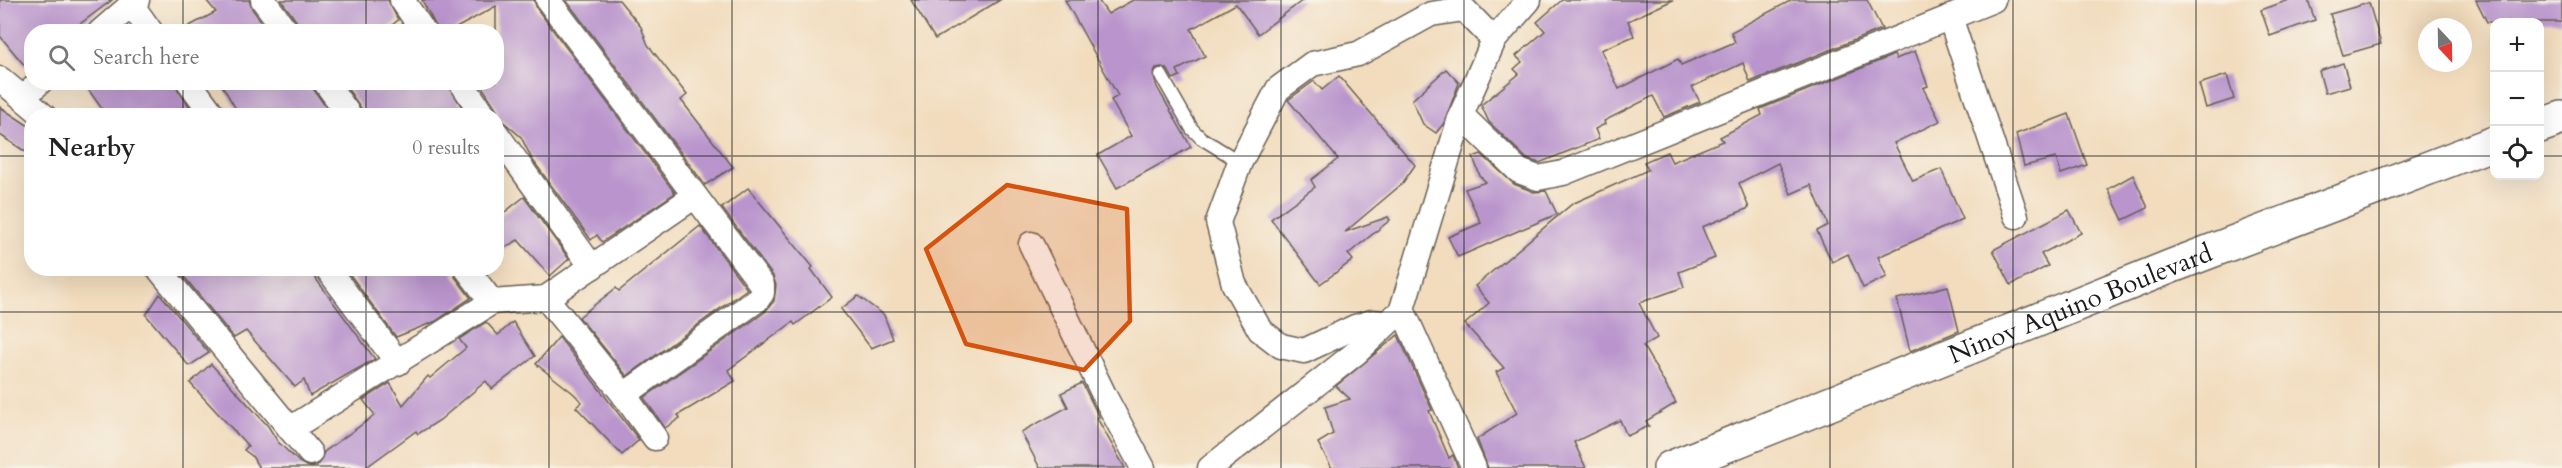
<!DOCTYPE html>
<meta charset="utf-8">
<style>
body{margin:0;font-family:Cardo,serif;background:#f2f2f2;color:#222}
.controls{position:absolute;right:18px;top:18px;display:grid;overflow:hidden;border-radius:12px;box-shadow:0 6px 24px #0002}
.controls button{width:54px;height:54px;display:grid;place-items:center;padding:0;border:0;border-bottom:2px solid #e0e0e0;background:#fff;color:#222;font:30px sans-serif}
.compass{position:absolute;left:2418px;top:18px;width:54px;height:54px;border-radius:50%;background:#fff;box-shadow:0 6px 24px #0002;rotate:158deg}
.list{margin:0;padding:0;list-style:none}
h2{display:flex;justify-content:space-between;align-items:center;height:78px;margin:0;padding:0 24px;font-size:26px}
h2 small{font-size:20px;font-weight:400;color:#767676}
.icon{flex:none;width:33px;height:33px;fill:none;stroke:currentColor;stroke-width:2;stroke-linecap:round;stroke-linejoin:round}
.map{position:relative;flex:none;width:2562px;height:468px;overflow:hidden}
.search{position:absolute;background:#fff;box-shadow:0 6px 24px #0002;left:24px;top:24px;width:480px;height:66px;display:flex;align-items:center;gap:15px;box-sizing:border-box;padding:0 21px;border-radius:24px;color:#767676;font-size:22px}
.panel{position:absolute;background:#fff;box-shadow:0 6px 24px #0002;left:24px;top:108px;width:480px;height:168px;border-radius:24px}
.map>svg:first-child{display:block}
.building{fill:#ba95cd}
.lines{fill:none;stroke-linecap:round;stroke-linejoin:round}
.lane-casing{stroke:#675f54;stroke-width:15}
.street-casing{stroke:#675f54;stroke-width:27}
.secondary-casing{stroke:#675f54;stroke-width:36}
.lane{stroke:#fff;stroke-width:12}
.street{stroke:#fff;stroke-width:24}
.secondary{stroke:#fff;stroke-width:33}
.marked{fill:#d4530e;fill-opacity:0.2;stroke:#d4530e;stroke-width:4.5;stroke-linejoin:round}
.grid{fill:none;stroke:#1c1c1c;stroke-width:1.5;stroke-opacity:0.55}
.labels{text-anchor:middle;stroke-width:4.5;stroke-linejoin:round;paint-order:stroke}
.street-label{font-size:26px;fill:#1c1c1c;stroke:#f7f3e8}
</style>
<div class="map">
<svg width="2562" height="468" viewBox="0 0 2562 468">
<rect width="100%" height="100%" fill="#f7f3e8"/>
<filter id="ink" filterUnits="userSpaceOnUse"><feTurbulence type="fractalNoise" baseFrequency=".0167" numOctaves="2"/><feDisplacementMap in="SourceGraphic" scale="12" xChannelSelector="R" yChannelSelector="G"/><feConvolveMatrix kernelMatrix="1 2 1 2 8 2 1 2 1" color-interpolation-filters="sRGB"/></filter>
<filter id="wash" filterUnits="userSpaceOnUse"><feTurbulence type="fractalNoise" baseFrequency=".008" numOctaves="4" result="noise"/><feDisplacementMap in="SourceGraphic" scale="24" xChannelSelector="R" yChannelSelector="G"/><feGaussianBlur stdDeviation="1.35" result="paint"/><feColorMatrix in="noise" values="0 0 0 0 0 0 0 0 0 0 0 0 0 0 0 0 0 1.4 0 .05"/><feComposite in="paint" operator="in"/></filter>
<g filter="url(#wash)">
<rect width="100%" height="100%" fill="#f2dcbd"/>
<g id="blocks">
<g class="building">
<path d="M0,0H112L69,32H32L30,72L0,36Z"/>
<path d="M206,0H249L252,9L269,32H178L216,12Z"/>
<path d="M281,0H388L398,20L384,32H301L298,23Z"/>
<path d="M422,0H534L537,9L675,193L602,242L597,235L591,240L532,159L521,137L498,117L496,108L479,82H496V6L449,32H439Z"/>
<path d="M566,0H619L641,27L648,45L687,95L681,100L733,167L705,185Z"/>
<path d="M911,0H1000L935,39Z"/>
<path d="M1065,0H1098L1108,14L1133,0H1303L1258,34L1236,4L1191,29L1205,56L1177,70L1180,76L1173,79L1168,70L1162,67L1156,68L1153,74L1157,87L1191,147L1117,188L1098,155L1131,136L1111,100L1118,96Z"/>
<path d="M1562,0H1673L1628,21L1634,36L1601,50L1619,89L1678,59L1681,65L1735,42L1731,32L1792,0H1867L1882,29L1750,82L1743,63L1692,87L1700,102L1664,117L1653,96L1604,121L1605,124L1595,129L1599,139L1539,163L1527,159L1489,122L1481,105L1519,74L1514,69L1522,62L1516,56L1545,31L1537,22Z"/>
<path d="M2289,0H2308L2315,20L2270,36L2261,10Z"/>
<path d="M2476,0H2562V22H2487Z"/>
<path d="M2369,3L2381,44L2343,55L2330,14Z"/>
<path d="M1915,51L1928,86L1923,88L1940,121L1894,143L1913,181L1941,169L1963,219L1878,257L1887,277L1863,288L1848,254L1832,262L1817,231L1828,225L1811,185L1791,194L1778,163L1739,183L1749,208L1702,227L1715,258L1679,272L1684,287L1639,303L1657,338L1643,346L1676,403L1646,421L1649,426L1627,436L1620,420L1574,442L1586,468H1488L1477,439L1517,413L1496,372L1504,368L1465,324L1489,303L1475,286L1572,204L1648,170L1644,162L1667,152L1672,162L1723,141L1720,137L1762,115L1760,109L1894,55L1896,59Z"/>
<path d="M2343,63L2350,86L2325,93L2319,71Z"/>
<path d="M1446,69L1459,83L1444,123L1436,133L1423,124L1412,100Z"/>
<path d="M2227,75L2234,99L2206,108L2199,84Z"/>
<path d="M1339,76L1415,165L1402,184L1345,232L1388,217L1390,220L1348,254L1353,260L1320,284L1271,219L1315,187L1311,180L1338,159L1288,100L1314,81L1322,90Z"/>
<path d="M83,82H175L178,90L196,116H107Z"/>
<path d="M220,82H311L314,90L332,116H240Z"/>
<path d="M343,82H447L466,114L364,116L361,108Z"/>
<path d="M0,107L32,128V156L0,135Z"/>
<path d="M2069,114L2087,165L2061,174L2056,158L2024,166L2016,134Z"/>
<path d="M1481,154L1514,184L1534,192L1546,191L1557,214L1458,257L1448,237L1481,223L1465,189L1486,182L1480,176L1473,157Z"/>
<path d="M2133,175L2148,208L2123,220L2108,189Z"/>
<path d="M748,188L813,267L811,269L832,297L795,325L793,322L728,370L735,381L678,415L680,418L665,428L644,398L765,312L774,301L776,285L773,276L722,208Z"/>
<path d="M524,197L569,259L550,276L518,240L496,253V219Z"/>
<path d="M2069,210L2081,233L2041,254L2048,266L2011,285L1993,250Z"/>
<path d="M700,226L747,289L627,376L579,317L616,288L619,291Z"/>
<path d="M177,268H308L375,359L310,396L304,380L295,387L246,331L234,338Z"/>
<path d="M345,268H452L455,277L471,298L436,321L396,337Z"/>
<path d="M1948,286L1959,331L1910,351L1897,299Z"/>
<path d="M160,294L209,353L189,366L146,315Z"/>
<path d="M858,296L884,315L893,339L871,348L841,309Z"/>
<path d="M486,322L498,335L513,322L535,356L492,389L486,381L440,420L418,434L416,431L365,468H259L252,456L244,450L248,446L190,383L211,364L268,426L278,442L299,462L306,466L313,467L319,464L324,452L375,415L363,400L390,383L403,405L428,376L430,378L466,348L459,339Z"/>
<path d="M1398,335L1432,410L1429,411L1449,458L1453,455L1458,468H1332L1318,443L1333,434L1325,407L1350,399L1336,386Z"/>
<path d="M559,337L639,440L622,455L576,407L582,402L573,393L536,364Z"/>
<path d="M1082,383L1099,417L1097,418L1125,468H1040L1021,432L1068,407L1061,393Z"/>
</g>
</g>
</g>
<g filter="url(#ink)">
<use href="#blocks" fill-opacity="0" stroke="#675f54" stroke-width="1.5"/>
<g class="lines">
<g class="lane-casing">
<path id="lane" d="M1161,75L1192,129L1201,138L1240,162"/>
</g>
<g class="street-casing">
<g id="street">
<path d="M263,0L287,32"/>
<path d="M402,0L424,32"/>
<path d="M548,0L762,285V293L757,300L624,395"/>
<path d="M131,4L151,32"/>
<path d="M1950,17L2016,216"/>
<path d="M100,32L137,0"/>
<path d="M0,79L44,116"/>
<path d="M189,82L214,116"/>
<path d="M325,82L350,116"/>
<path d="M461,82L484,116"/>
<path d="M23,98L40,82"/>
<path d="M1461,115L1519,171L1538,178L1563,173L1993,0"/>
<path d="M496,133L592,267"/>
<path d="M1031,244L1105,397L1143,468"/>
<path d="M158,268L310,453"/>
<path d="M327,268L398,363"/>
<path d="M466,268L492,302"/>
<path d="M546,298L624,395L655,438"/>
<path d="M1387,323L1372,322L1355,327L1304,351L1281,346L1260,330L1234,284L1218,222L1240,162L1278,89L1312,64L1358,54L1431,14L1464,9L1494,40"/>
<path d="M290,429L492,302L546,298L695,196"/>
<path d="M1210,468L1357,352L1394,317"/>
<path d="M1474,468L1402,309L1461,115L1494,40L1529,0"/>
</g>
</g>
<g class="secondary-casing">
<g id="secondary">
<path d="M2540,126L2562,118"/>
<path id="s1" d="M1670,468L2172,266L2494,143"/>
</g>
</g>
<use href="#lane" class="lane"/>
<use href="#street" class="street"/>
<use href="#secondary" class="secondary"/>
</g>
</g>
<path class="marked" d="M1007,185L1127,209L1130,321L1084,370L966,344L926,249Z"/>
<path class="grid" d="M183,0V32M366,0V32M549,0V468M732,0V468M915,0V468M1098,0V468M1281,0V468M1464,0V468M1647,0V468M1830,0V468M2013,0V468M2196,0V468M2379,0V468M183,82V116M366,82V116M0,156H32M496,156H2494M2540,156H2562M183,268V468M366,268V468M0,312H2562"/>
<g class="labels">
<g class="street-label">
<text dy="9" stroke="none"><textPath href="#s1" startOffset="442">Ninoy Aquino Boulevard</textPath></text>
</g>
</g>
</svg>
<div class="controls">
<button>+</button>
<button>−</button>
<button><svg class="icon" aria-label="locate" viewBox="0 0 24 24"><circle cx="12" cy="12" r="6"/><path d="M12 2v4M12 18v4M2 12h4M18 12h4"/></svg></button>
</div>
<svg class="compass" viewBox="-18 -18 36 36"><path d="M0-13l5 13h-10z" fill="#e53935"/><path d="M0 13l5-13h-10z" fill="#767676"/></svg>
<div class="search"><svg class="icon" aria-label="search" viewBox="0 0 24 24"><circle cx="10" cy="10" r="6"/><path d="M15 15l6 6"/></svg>Search here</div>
<section class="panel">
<h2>Nearby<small>0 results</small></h2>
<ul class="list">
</ul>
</section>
</div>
